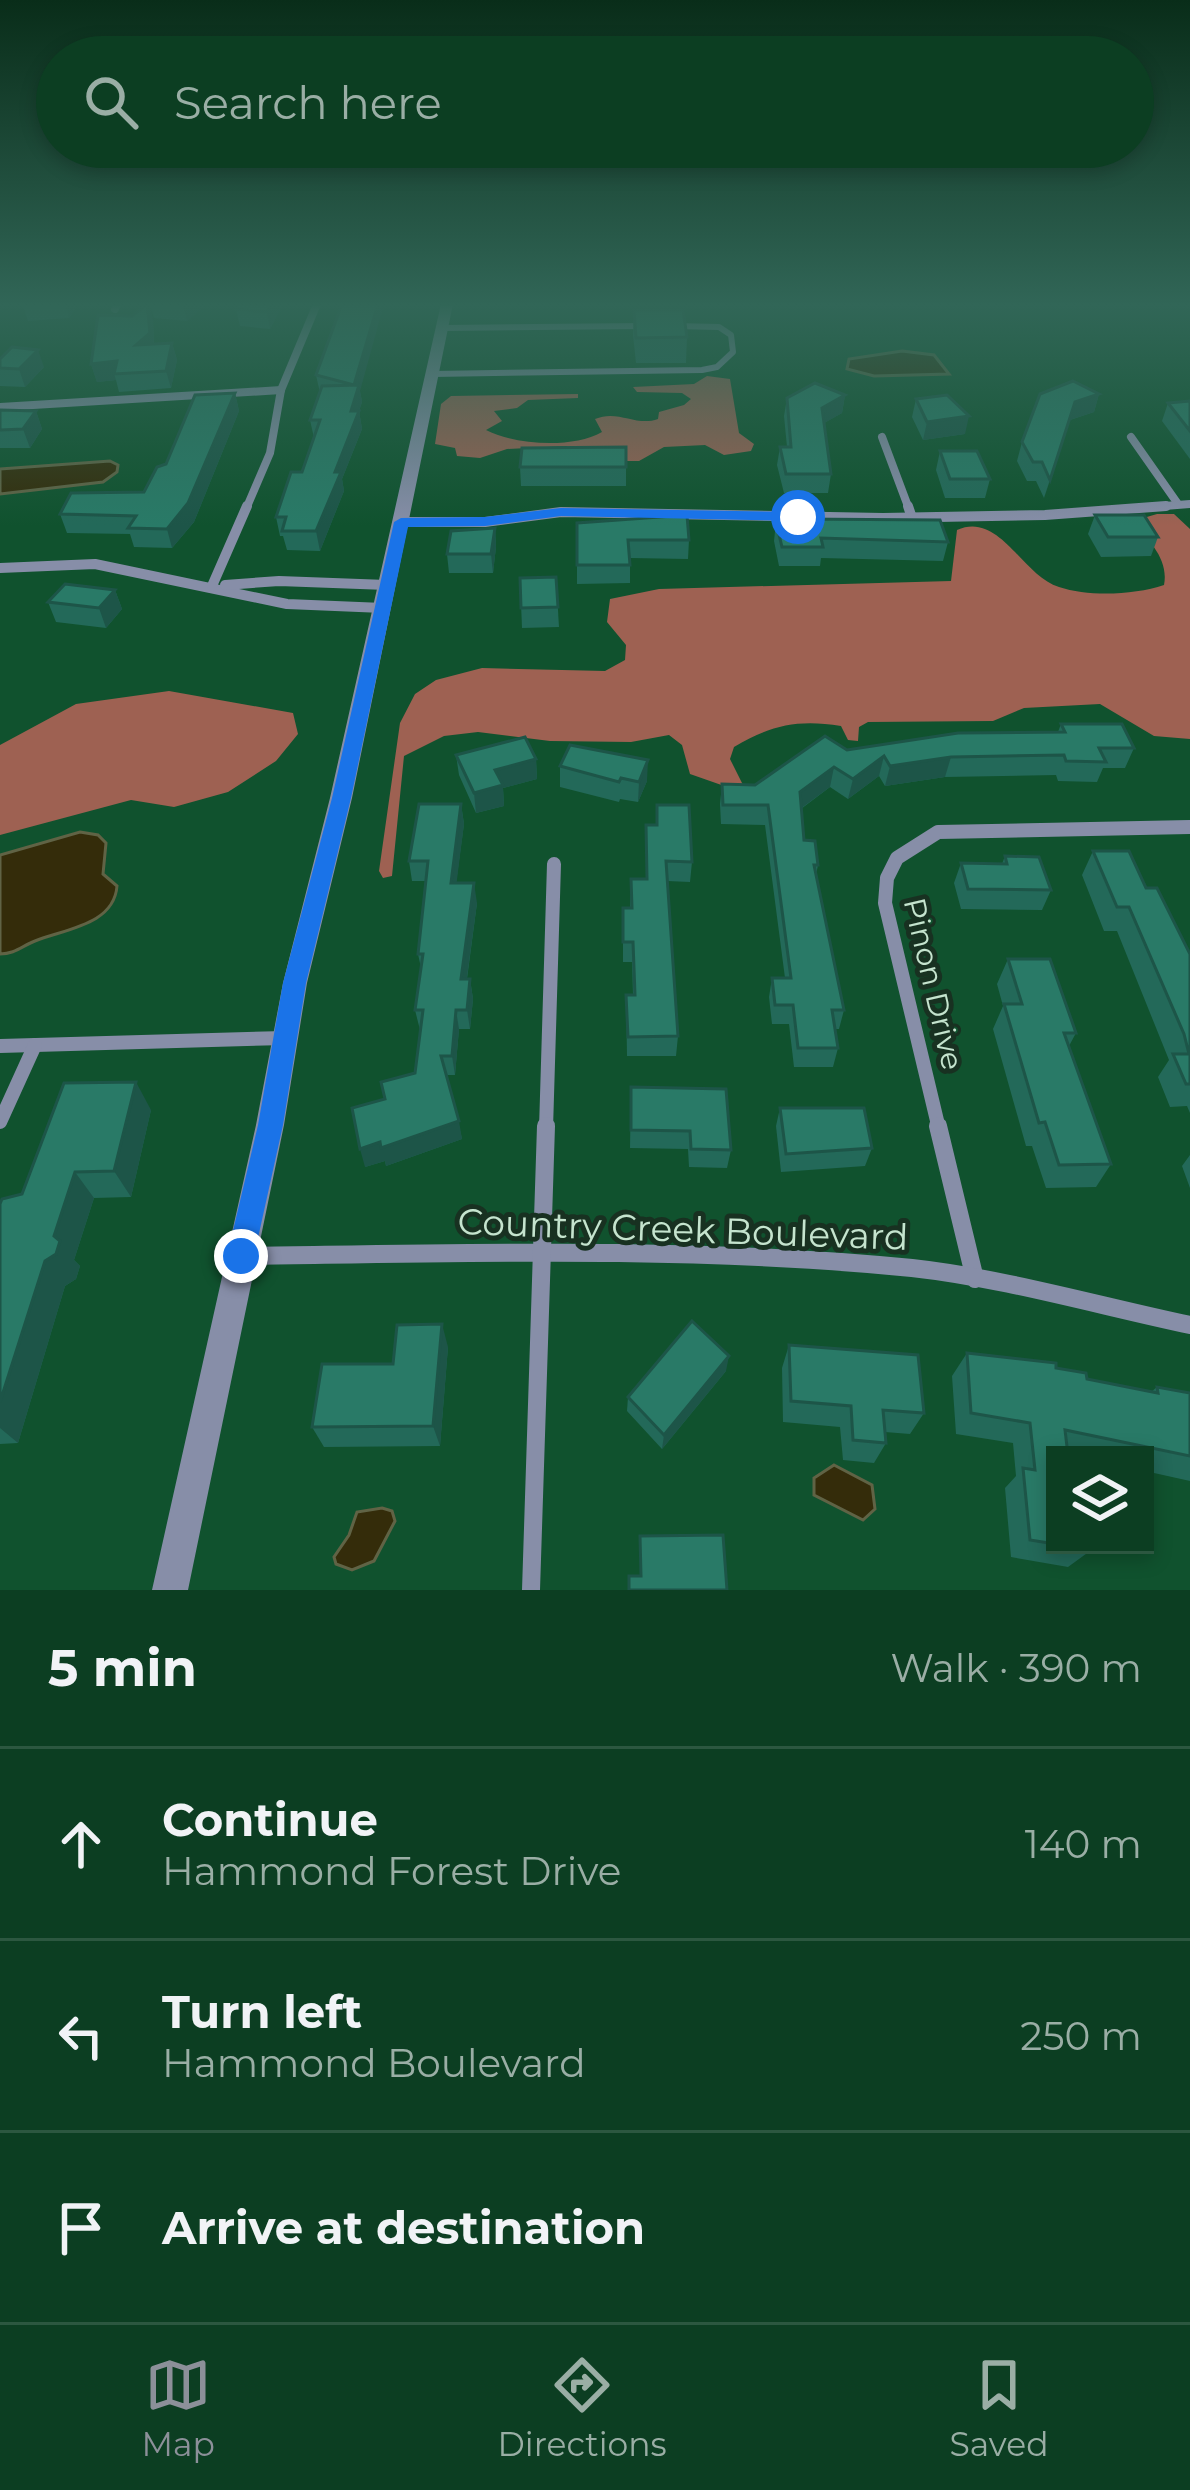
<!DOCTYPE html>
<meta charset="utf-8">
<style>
body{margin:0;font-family:Montserrat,sans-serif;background:#1a492f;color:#f1f3f6}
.controls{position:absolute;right:36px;bottom:36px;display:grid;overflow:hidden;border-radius:0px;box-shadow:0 6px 18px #0003}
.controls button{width:108px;height:108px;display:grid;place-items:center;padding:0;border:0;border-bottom:3px solid #2c5740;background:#0c3e22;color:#f1f3f6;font:60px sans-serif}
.stop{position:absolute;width:36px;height:36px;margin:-27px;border:9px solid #1a73e8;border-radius:50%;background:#fff}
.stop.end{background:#1a73e8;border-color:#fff;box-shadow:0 3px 12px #0008}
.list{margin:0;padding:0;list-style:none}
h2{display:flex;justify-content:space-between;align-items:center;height:156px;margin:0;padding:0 48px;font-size:51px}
h2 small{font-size:39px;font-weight:400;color:#9aaea5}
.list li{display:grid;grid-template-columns:78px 1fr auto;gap:36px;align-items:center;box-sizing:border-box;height:192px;padding:0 48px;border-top:3px solid #2c5740}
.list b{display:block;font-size:45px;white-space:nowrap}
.list p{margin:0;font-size:39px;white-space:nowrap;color:#9aaea5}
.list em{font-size:39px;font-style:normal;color:#9aaea5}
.icon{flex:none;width:66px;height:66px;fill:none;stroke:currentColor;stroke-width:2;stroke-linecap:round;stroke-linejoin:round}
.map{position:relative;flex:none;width:1190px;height:1590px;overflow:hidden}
.search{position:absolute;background:#0c3e22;box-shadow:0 6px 18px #0003;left:36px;right:36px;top:36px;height:132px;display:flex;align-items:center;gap:30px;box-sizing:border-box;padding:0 42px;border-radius:66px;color:#9aaea5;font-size:45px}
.sheet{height:732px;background:#0c3e22}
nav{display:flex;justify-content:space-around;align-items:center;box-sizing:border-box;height:168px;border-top:3px solid #2c5740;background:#0c3e22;font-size:33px;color:#9aaea5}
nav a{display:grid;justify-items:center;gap:6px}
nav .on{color:#8c9099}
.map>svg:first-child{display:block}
.forest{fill:#9e6152}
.water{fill:#342c0a;stroke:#606345;stroke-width:3}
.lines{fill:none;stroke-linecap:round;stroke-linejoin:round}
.service{stroke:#878ea8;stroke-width:6}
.minor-far3{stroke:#878ea8;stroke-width:8}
.minor-far2{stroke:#878ea8;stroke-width:10}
.minor-far1{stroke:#878ea8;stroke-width:14}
.minor{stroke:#878ea8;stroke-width:18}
.tertiary{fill:#878ea8;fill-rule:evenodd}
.wall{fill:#236959}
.shaded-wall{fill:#1d5548}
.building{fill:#297a67;stroke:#1d5548;stroke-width:3}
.route{fill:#1a73e8}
.labels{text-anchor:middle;stroke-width:10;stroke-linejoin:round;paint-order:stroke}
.street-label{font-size:30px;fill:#c5e4ce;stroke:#183121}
.near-street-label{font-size:36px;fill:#c5e4ce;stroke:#183121}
</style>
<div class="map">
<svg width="1190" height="1590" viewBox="0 0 1190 1590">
<rect width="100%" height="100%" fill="#10522e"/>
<g class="forest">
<path d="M707,376L730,379L739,433L754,444L751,451L724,455L705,445L664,447L639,461H597L566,446L507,449L480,458L457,456L455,448L435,444L441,404L451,396L578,394V398L528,400L517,408L494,411L502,421L486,430C516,445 572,449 602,432L595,419C618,409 636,427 658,419L659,412L684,405L691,399L682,393L637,392L633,387L694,384Z"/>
<path d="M1157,514H1174L1190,529V739L1154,736L1100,704L1024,708L993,721L868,722L859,727L858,741L848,740L841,726C798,719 771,725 734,747L730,759L743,785L730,788L690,774L682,745L669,735L631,742L550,741L478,732L444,736L404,756L392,876L383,878L379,871L400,723L415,694L436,680L482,668L605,671L625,660L626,645L607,622L610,599L659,589L951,581L957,530C1000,511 1022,576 1059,587C1089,597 1134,595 1164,585C1169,559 1149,541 1133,521Z"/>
<path d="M169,691L293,713L298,734L276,761L228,792L174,807L131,800L0,835V745L76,704Z"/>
</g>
<g class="water">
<path d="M902,351L934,355L949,374L874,376L847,369L849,359Z"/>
<path d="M110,461L118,465L117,472L103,482L0,494V469Z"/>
<path d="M80,832L98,835L106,843L103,874L117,886C114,925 65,929 35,941C22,946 15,954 0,954V855Z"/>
<path d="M834,1465L872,1485L875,1509L863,1520L814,1495V1478Z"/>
<path d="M382,1508L392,1511L395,1521L374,1561L352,1570L336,1564L334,1557L349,1535L357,1512Z"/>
</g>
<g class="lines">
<g class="service">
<path d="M442,328L645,326"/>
<path d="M432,374L702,370L717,367L733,352L731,335L719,327L674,326"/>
</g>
<g class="minor-far3">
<path d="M115,309L117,304"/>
<path d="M0,407L281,390"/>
<path d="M882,437L909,509"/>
<path d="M1131,437L1178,504"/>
<path d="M246,509L270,453L281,390L317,304"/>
<path d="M1126,509L1190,504"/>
</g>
<g class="minor-far2">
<path d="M908,506L912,518"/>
<path d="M401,522H485L561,512L883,518L1045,515L1166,506"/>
<path d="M0,568L95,564L287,604L383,608"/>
<path d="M225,585L279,581L387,585"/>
<path d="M212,586L247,506"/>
</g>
<g class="minor-far1">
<path d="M0,1046L285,1038"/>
<path d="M0,1122L35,1045"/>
<path d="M546,1129L554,864"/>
<path d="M939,1129L885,903L887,878L897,858L938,832L1190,827"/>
</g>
<g class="minor">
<path d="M938,1126L975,1279"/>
<path d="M244,1256C467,1253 690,1246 912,1268C1003,1278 1100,1306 1190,1325"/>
<path d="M531,1590L546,1126"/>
</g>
<path class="tertiary" d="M441,304H453L352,798L307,983L284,1125L188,1590H152L256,1125L283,983L330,798Z"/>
</g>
<g class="wall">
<path d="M22,304H79L69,318L28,321Z"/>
<path d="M150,304H207L187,321L154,318Z"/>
<path d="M283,304L270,329L240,326L236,309Z"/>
<path d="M342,304L360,391L362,402L359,411L362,429L342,479L344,491L320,551L287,550L283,536H280L276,517L302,472L314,438L310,420L320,393L316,375Z"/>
<path d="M634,310L687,337L686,363H636L633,335Z"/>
<path d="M153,319L154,344L172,343L177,360L171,388L119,392L116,380L97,382L91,364Z"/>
<path d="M0,359L44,367L25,387L0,386Z"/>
<path d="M235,393L239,411L194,522L172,548L134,547L130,534L67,533L60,514L144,492L166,464Z"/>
<path d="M1099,394L1094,412L1070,420L1044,498L1036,481H1027L1017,461L1022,442Z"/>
<path d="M845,395L842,413L824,423L831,474L828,493H784L777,465L780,447H787L784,416L787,398Z"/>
<path d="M916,399L965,434L923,440L912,417Z"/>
<path d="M1190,401V459L1162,421L1168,403Z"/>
<path d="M0,410L36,411L42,429L30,448H0Z"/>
<path d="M940,451L990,479L985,498H945L936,470Z"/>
<path d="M520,467H626V486H521Z"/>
<path d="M1095,515L1158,537L1151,556L1101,557L1088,534Z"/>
<path d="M776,522L948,542L943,561L821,558L820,566H779L774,541Z"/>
<path d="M577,523L689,540L688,559L630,558V583L577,584Z"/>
<path d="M495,528L496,547L493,573H449L447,554Z"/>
<path d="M556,577L559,627L522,628L520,578Z"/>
<path d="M115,590L122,609L106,628L56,622L48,602Z"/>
<path d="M1061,724L1134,748L1125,768H1103L1097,782L1058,781L1056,775L945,777L885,786L879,776L848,799L830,787L801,809L804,840L818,865L816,875L844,1010L839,1029H835L838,1048L833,1067H794L789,1024H772L769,997L772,978H785L765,825L721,824L720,804L722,784L755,785L847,750L1058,732Z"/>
<path d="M456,755L536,759L537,779L503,788L504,806L476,813L459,775Z"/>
<path d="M560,766L647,781L638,802L620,799L619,802L560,787Z"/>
<path d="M461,804L464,824L456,883L477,903L467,979H470L473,999L470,1029H459L455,1075H447L462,1139L386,1166L385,1161L365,1167L385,1099L415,1073L420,1030L415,1010L421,968L418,954L426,881H412L409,861Z"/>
<path d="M657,805L692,862L690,882L667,881L678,1036L676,1056H627L626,995H633L632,962H623V908H630L631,879H646V825H656Z"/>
<path d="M1093,851L1146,888L1190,954V1113L1187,1106L1170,1107L1158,1077L1169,1060L1117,931H1104L1082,875Z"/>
<path d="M1005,856L1051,890L1042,910L961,909L954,883L961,863L1002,864Z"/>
<path d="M1008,959L1076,1033L1069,1046L1111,1164L1096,1187L1046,1188L1032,1146H1026L993,1029L1003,1006L997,984Z"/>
<path d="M631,1087L731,1150L727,1168L689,1167L688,1149L630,1148Z"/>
<path d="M780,1108L872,1148L865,1166L781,1172L776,1126Z"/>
<path d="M151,1110L131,1197L94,1198L74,1260L80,1266L76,1279L65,1286L18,1443L0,1444V1204L22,1194Z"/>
<path d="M1190,1155V1188L1182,1166Z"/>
<path d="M789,1345L924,1413L910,1434L885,1432L886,1443L874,1463L843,1460L840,1427L783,1422L782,1368Z"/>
<path d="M448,1347L440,1446L324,1447L312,1427L393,1364Z"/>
<path d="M967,1353L1056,1368L1087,1379L1151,1392L1157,1387L1190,1393V1481L1145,1471V1455H1055L1090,1551L1068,1567L1011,1557L1005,1488L1016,1476L1013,1443L956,1434L952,1376Z"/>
<path d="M726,1371L662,1449L627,1411L628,1397Z"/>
</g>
<g class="shaded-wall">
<path d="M65,304H79L69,318Z"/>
<path d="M149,304L153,319L154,350L136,345Z"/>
<path d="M183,304H207L187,321Z"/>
<path d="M271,304H283L270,329L267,312Z"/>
<path d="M378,304H384L360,391L362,402L359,411L362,429L342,479L344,491L320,551L316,531L335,472L351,411L354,385Z"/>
<path d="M172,343L177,360L171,388L166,371Z"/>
<path d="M38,350L44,367L25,387L19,369Z"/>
<path d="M117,361L114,374L116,380L97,382L91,364Z"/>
<path d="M235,393L239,411L194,522L172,548L167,529Z"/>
<path d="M1099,394L1094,412L1070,420L1044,498L1075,402Z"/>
<path d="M845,395L842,413L819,426L822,408Z"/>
<path d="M36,411L42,429L30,448L23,429Z"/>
<path d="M969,416L965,434L923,440L927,422Z"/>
<path d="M495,528L496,547L493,573L491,554Z"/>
<path d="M115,590L122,609L106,628L99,608Z"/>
<path d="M884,756L879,776L848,799L853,779Z"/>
<path d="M951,757L945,777L885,786L890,766Z"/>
<path d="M536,759L537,779L503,788L504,806L476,813L474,793L495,770Z"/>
<path d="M648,760L647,781L638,802L639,782Z"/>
<path d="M834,767L830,787L796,812L800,792Z"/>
<path d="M461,804L464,824L454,903L451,883Z"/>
<path d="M474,883L477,903L464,999L461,979Z"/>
<path d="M470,979L473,999L470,1029L467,1010Z"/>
<path d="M456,1010L459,1029L455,1075L452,1056Z"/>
<path d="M136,1082L151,1110L131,1197L114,1171Z"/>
<path d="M459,1121L462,1139L386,1166L385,1161L365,1167L360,1149Z"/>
<path d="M75,1172L94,1198L74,1260L80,1266L76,1279L65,1286L18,1443L0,1428V1402Z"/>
<path d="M442,1324L448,1347L440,1446L433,1426Z"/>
<path d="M729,1356L726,1371L662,1449L664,1435Z"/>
</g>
<g class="building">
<path d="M147,304L150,333L136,345L172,343L166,371L114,374L117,361L91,364L98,315L132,316Z"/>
<path d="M238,304H271L267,312L236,309Z"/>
<path d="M342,304H378L354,385L316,375Z"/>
<path d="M634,310H683L687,337L636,338Z"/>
<path d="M12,347L38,350L19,369L0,368V359Z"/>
<path d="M1073,381L1099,394L1075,402L1050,480L1042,462H1033L1022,442L1040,394Z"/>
<path d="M815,383L845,395L822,408L831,474H786L780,447H791L787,398Z"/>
<path d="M359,385L351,411H359L335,472H341L316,531H282L286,517H276L291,472H302L320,420H310L322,386Z"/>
<path d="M235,393L188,503L167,529L128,528L136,516L60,514L71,493L144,492L157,467L166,464L195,395Z"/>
<path d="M947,395L969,416L927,422L916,399Z"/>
<path d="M1190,401V431L1168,403Z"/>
<path d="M0,410L36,411L23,429L0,430Z"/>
<path d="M626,447V467H520L522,448Z"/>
<path d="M940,451H977L990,479H950Z"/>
<path d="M687,515L689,540H628L630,565H577V523Z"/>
<path d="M1095,515H1144L1158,537H1108Z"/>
<path d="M796,519L940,520L948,542L821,538L823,547H782L776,522Z"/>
<path d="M495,528L491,554H447L451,531Z"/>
<path d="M556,577L558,607L521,608L520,578Z"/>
<path d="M65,584L115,590L99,608L48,602Z"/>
<path d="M1061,724H1122L1134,748H1099L1106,762L1066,761L1064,755L1005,756L951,757L890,766L884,756L853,779L834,767L800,792L804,840L815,841L818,865H814L844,1010H832L838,1048H798L793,1005H775L772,978H791L768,805H723L722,784L755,785L825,736L847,750L958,733L1065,732Z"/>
<path d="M525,737L536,759L495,770L503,785L474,793L456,755Z"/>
<path d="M570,745L648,760L639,782L621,778L619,782L560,766Z"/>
<path d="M419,804H461L451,883H474L461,979H470L467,1010H456L452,1056H441L459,1121L381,1148L380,1142L360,1149L352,1108L385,1099L381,1082L415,1073L423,1010H415L423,954H418L428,861H409Z"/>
<path d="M657,805H689L692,862L666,861L678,1036L628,1037L626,995H635L633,942H623V908H632L631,879H647L646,825H657Z"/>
<path d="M1093,851H1129L1146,888H1157L1190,954V1084H1186L1173,1054H1189L1184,1034L1129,907H1117Z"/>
<path d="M1005,856L1039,857L1051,890L968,889L961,863L1007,864Z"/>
<path d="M1008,959H1050L1076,1033H1064L1111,1164L1059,1165L1045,1122L1039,1123L1004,1004H1022Z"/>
<path d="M136,1082L114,1171L75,1172L54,1236L60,1241L56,1254L45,1261L0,1402V1204L2,1199L22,1194L64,1083Z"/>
<path d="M631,1087L726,1089L731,1150L691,1149L690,1131L631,1130Z"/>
<path d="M780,1108H864L872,1148L786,1154Z"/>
<path d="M692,1321L729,1356L664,1435L628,1397Z"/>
<path d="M442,1324L433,1426L312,1427L322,1364H393L397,1325Z"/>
<path d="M789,1345L918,1355L924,1413L883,1410L886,1443L853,1440L851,1406L791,1401Z"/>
<path d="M967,1353L1056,1363V1368L1086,1373L1087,1379L1158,1393L1157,1387L1190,1393V1456L1065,1430L1068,1455H1055V1544L1030,1540L1023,1468L1035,1470L1030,1423L971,1413Z"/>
<path d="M723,1535L727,1590H629V1576H641L640,1536Z"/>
<path d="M1058,1545H1089L1090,1551Z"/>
</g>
<linearGradient id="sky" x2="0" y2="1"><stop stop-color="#092d19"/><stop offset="0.58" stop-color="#316657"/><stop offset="1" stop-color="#316657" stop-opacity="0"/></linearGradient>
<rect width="1190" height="526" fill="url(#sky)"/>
<path class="route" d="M561,508L798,512L806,517L798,521L561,516L485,526L408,527L351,798L306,983L283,1125L254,1256L250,1266L241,1270L231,1266L227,1256L258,1125L283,983L332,798L394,522L401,518L485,517Z"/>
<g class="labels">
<g class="street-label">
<text transform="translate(933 984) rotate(77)" y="10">Pinon Drive</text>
</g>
<g class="near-street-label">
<text transform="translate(683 1229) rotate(2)" y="13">Country Creek Boulevard</text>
</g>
</g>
</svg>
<div class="controls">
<button><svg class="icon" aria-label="layers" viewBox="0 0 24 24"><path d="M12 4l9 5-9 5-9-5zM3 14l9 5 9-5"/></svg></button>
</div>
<div class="stop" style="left:798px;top:517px"></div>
<div class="stop end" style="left:241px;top:1256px"></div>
<div class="search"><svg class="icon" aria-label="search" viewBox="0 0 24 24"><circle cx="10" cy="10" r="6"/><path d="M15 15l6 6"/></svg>Search here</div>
</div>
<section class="sheet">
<h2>5 min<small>Walk · 390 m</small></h2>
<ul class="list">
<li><svg class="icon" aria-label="ahead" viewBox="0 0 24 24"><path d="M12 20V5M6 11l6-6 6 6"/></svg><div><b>Continue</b><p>Hammond Forest Drive</p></div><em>140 m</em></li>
<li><svg class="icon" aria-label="left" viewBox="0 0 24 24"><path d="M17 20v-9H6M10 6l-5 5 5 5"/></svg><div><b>Turn left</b><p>Hammond Boulevard</p></div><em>250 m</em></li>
<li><svg class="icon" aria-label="arrive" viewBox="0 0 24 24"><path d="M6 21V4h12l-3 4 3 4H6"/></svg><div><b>Arrive at destination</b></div></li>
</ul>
</section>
<nav>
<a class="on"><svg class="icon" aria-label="map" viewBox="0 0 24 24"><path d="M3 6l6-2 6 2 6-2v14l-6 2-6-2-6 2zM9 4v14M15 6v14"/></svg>Map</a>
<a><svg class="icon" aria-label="directions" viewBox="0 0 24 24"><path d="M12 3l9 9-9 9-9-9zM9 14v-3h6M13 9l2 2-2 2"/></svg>Directions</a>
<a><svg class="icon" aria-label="saved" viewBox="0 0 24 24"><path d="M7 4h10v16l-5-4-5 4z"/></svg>Saved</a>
</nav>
